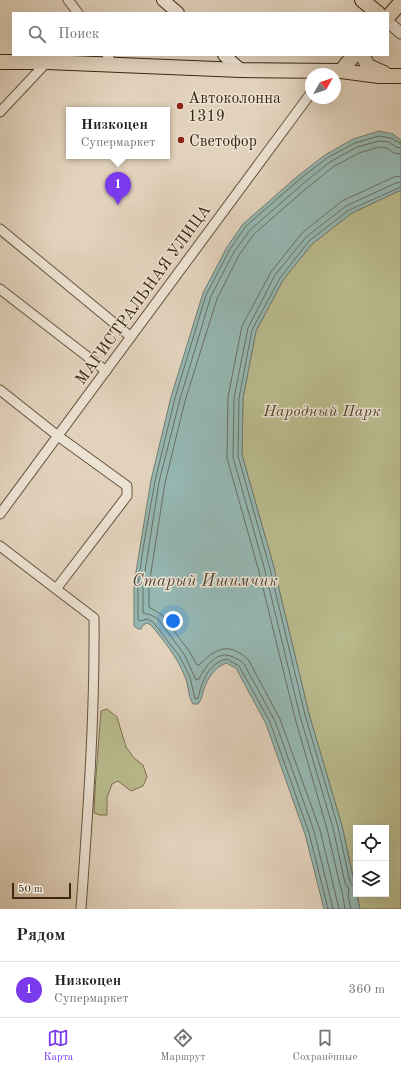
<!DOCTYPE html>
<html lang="ru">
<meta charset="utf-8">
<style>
body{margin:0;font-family:"Old Standard TT",serif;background:#f6f6f6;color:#222}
.controls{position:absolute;right:12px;bottom:12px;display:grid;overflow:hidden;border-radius:0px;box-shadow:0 4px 16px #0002}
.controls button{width:36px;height:36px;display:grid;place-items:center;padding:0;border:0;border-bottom:1px solid #e0e0e0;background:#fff;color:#222;font:20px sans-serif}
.compass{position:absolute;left:305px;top:68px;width:36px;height:36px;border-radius:50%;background:#fff;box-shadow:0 4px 16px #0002;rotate:50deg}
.scale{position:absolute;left:12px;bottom:10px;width:59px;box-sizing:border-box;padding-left:4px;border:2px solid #3d2711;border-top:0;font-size:11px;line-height:14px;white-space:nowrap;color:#3d2711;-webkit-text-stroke:3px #ece2d3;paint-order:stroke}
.you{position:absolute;left:173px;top:621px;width:14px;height:14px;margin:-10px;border:3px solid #fff;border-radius:50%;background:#1a73e8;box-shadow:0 0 0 6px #1a73e833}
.badge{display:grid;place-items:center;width:26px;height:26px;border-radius:50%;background:#7c3aed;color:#fff;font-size:13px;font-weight:700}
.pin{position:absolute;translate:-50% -33px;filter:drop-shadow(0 1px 2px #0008)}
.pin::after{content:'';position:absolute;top:21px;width:14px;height:12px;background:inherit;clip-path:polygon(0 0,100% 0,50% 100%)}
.popup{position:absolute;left:66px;top:107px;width:104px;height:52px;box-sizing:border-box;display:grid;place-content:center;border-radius:0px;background:#fff;filter:drop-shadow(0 1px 3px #0005);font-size:13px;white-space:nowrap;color:#767676}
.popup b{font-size:15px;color:#222}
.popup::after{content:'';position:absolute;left:50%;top:100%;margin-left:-8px;border:8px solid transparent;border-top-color:#fff}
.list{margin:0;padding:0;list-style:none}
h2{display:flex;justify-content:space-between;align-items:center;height:52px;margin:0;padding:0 16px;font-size:17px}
h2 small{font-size:13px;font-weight:400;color:#767676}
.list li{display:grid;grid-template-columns:26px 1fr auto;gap:12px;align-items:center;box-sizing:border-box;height:56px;padding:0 16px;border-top:1px solid #e0e0e0}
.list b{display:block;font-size:15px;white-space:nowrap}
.list p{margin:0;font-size:13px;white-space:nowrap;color:#767676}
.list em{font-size:13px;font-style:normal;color:#767676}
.icon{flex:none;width:22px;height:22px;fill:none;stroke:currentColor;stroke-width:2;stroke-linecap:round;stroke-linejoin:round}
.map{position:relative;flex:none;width:401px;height:909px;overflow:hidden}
.search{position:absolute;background:#fff;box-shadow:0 4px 16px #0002;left:12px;right:12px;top:12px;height:44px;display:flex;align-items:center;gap:10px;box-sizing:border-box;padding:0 14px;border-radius:0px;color:#767676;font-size:15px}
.sheet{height:108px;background:#fff}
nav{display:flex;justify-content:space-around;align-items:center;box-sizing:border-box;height:56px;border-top:1px solid #e0e0e0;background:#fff;font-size:11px;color:#767676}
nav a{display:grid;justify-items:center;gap:2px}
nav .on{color:#7c3aed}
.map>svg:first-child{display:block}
.green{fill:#b9ba8d;stroke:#7b704f}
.water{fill:#95b7b2;stroke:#727d72}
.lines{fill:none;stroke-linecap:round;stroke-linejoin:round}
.shore{stroke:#696f62;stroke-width:1}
.minor-casing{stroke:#66523c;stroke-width:11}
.tertiary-casing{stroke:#66523c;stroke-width:13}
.secondary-casing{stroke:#3d2711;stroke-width:14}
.primary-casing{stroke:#3d2711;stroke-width:16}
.minor{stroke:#ece2d3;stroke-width:9}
.tertiary{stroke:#ece2d3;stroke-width:11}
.secondary{stroke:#ece2d3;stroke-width:12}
.primary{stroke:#e2d2bc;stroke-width:14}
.poi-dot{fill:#8f2418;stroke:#ece2d3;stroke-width:1.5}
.labels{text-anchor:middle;stroke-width:3;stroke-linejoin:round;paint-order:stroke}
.poi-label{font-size:16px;fill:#3d2711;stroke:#ece2d3;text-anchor:start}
.street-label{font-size:16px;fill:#3d2711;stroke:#ece2d3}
.park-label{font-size:16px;font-style:italic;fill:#56442a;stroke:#ece2d3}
.water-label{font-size:17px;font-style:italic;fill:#534b39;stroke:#ece2d3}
</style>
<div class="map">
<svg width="401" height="909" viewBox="0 0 401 909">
<rect width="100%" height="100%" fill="#e2d2bc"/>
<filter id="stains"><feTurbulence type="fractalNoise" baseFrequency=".005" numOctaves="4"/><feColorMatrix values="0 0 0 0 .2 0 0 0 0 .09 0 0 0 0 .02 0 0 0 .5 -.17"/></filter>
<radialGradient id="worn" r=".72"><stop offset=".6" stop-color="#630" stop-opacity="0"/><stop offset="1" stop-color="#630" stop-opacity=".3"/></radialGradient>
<g class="green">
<path d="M401,190V909H360L357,894H386V828H356V890L342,826L309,714L273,564L242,455L243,398L256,331L283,280L312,244L352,213Z"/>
<path d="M107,709L117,717L126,747L134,758L143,765L147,777L143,786L131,791L118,781L112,784L107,798V815H100L94,813L95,789L101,711Z"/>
</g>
<path class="water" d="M379,131L393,134L401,140V190L352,213L312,244L283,280L256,331L243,398L242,455L273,564L309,714L342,826L360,909H324L305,834L266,724L236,668L226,663C215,668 208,677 204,689C202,695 202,699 198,704H193C188,697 189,686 185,677C178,658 164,641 151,625L147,623L143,625L141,629H138L134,626V584L151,480L171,397L203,293L227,247L243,224L299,175L325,155L353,139Z"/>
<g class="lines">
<g class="shore">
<path d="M356,886L352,885L350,882L338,827L305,715L269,565L238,456L239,398L252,330L280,278L309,241L349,210L401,187"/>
<path d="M328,909L309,833L270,722L239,666L227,659C208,663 202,682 198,698L195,699L190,677L180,657L153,622L147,619L141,621L138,620V584L143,549L155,481L175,398L206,295L230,249L246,226L301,178L327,158L355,143L379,136L391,138L398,142L401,143"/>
<path d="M333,909L314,831L275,721L244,664C241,660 237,659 233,657C217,649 205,667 199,679L196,680L184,654L158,619L151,615L143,613V584L159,482L180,399L211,296L234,252L250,230L305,182L330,162L357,147L379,141L389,142L396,147L401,148"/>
<path d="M339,909L320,830L280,719L249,661C246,656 241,654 236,651C221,644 209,655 199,665H197L189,651L162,615L149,607V585L165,483L185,401L217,299L239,255L254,234L308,187L333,167L359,153L379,147L387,148L394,153L401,154"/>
<path d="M345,909L342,891L340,885L327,829L295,718L258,568L227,458L228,397L242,326L271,272L302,233L342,201L394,177L401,176"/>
<path d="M351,909L348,896L349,889L345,883L333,828L300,716L264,567L233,457L234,398L248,328L275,275L306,237L346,206L396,183L401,182"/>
</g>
<g class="minor-casing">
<g id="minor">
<path d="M68,0L78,13"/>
<path d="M107,55L114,66"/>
<path d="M0,112L47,62"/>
<path d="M0,229L131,337"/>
<path d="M0,289L106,371"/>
<path d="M0,390L58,436L127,486V496L56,589"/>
<path d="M0,514L311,93"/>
<path d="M0,546L94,618C95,715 88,812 81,909"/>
</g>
</g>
<g class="tertiary-casing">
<path id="tertiary" d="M388,22L401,33"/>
</g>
<g class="secondary-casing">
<g id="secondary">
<path d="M163,0L178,13"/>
<path d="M224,55L241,70"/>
</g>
</g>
<g class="primary-casing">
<g id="primary">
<path d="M362,0L378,13"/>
<path d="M388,17L401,2"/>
<path d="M364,55V58L368,66L384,73"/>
<path d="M0,62H47L241,70L341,71L379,76H401"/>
<path d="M341,71L354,55"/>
</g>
</g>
<use href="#minor" class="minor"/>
<use href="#tertiary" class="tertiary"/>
<use href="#secondary" class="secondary"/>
<use href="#primary" class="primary"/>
</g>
<g class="poi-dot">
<circle cx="180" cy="106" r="4"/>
<circle cx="181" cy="140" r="4"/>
</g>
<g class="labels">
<g class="poi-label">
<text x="188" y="103">Автоколонна<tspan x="188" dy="18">1319</tspan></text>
<text x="189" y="146">Светофор</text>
</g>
<g class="street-label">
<text transform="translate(142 294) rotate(-54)" y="6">МАГИСТРАЛЬНАЯ УЛИЦА</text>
</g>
<g class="park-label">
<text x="322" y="416">Народный Парк</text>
</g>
<g class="water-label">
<text x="205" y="586">Старый Ишимчик</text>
</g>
</g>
<rect width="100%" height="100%" filter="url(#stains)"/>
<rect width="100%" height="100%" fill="url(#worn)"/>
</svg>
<div class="controls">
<button><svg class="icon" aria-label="locate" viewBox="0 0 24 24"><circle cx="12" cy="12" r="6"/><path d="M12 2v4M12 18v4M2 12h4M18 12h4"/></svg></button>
<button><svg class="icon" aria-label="layers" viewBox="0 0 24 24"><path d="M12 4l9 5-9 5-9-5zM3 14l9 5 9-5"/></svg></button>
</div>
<svg class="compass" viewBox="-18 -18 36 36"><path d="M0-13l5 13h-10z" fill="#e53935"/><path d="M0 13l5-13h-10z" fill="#767676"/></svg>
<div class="scale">50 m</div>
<div class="you"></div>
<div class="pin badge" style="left:118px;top:205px">1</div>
<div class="popup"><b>Низкоцен</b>Супермаркет</div>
<div class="search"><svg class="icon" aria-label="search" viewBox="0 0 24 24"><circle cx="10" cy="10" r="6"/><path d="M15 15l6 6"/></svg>Поиск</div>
</div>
<section class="sheet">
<h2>Рядом<small></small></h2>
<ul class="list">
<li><span class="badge">1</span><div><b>Низкоцен</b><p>Супермаркет</p></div><em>360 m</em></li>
</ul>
</section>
<nav>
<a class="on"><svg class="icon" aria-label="map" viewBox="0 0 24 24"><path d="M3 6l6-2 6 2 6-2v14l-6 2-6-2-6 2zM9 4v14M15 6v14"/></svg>Карта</a>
<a><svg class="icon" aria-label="directions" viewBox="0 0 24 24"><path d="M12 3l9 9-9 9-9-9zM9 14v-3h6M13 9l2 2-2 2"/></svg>Маршрут</a>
<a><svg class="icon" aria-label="saved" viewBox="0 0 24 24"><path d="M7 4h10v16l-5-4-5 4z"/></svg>Сохранённые</a>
</nav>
